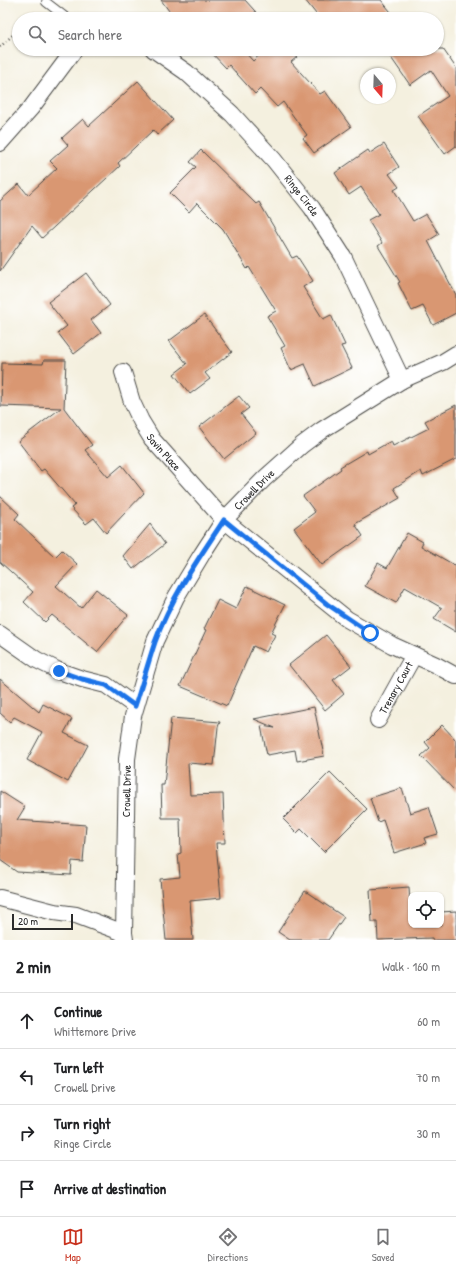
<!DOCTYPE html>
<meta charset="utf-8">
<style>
body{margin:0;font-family:"Patrick Hand",sans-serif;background:#f6f6f6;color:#202124}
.controls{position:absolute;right:12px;bottom:12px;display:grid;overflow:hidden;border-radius:8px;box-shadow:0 1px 3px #0004}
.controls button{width:36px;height:36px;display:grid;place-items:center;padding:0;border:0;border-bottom:1px solid #e0e0e0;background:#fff;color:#202124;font:20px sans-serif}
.compass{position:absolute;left:360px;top:68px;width:36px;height:36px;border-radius:50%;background:#fff;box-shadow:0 1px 3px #0004;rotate:161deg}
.scale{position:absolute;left:12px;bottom:10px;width:61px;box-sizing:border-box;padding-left:4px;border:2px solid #2b2b2b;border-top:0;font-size:11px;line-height:14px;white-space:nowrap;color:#2b2b2b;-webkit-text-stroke:3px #fff;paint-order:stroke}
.stop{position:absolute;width:12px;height:12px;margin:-9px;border:3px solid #1a73e8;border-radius:50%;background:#fff}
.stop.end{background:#1a73e8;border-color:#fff;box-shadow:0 1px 4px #0008}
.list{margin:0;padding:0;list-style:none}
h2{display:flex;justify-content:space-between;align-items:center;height:52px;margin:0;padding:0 16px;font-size:17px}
h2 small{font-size:13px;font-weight:400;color:#757577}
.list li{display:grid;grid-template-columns:26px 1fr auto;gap:12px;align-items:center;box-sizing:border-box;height:56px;padding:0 16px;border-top:1px solid #e0e0e0}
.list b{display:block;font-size:15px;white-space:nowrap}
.list p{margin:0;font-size:13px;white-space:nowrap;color:#757577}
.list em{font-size:13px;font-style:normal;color:#757577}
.icon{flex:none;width:22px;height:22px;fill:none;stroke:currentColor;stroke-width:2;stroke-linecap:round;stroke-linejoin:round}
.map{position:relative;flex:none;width:456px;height:940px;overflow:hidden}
.search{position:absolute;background:#fff;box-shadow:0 1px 3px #0004;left:12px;right:12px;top:12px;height:44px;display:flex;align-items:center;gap:10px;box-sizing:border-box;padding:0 14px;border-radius:22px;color:#757577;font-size:15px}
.sheet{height:276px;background:#fff}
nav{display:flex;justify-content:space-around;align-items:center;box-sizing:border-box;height:56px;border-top:1px solid #e0e0e0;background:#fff;font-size:11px;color:#757577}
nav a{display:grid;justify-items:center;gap:2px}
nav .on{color:#c8321e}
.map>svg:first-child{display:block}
.building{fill:#d99772}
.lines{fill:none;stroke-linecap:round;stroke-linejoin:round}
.service-casing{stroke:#494946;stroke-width:10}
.minor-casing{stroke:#494946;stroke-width:18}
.path{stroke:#494946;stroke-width:2.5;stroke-dasharray:1 3;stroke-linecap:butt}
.service{stroke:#fff;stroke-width:8}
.minor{stroke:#fff;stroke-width:16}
.route{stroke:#1a73e8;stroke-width:5}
.labels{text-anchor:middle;stroke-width:4;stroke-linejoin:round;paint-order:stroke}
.street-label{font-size:11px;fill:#2b2b2b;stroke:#fff}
</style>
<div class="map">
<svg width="456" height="940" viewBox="0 0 456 940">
<rect width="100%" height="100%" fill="#fff"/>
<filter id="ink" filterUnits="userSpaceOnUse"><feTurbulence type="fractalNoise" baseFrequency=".025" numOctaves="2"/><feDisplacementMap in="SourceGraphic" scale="8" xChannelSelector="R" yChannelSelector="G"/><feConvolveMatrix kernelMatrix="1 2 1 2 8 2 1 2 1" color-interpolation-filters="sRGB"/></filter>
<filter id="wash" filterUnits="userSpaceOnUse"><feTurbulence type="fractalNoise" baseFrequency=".012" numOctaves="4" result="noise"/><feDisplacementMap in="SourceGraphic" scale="16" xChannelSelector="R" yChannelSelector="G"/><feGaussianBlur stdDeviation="0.9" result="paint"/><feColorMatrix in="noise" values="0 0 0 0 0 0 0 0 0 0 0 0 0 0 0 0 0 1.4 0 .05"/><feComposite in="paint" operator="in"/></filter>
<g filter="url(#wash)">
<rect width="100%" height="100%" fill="#f4f0df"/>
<g id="blocks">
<g class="building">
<path d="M161,0H245L262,19H175Z"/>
<path d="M305,0H381L395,17L392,19H320Z"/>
<path d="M208,49H242L253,61L266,49H289L297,57L291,62L320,94L325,91L351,127L314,153L303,138L307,135L283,102L277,107L260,89L255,94L229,65L226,68Z"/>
<path d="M385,49H443L456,68V146L445,154L418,116L448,96L431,70L410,85Z"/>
<path d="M138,81L173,120L157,135L153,130L118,163L120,166L42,238L32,226L0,271V201L19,184L28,195L57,168L50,161L68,145L62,138L83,119L89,126Z"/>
<path d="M384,144L399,167L389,174L399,187L394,190L413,221L426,214L439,234L428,241L456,295V313L433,325L423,306L412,311L398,283L400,282L378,246L382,243L368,220L379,214L361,187L349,195L335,173L368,150L370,153Z"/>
<path d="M201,150L256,204L259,202L292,258L297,256L313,281L303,287L323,319L331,315L345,345L341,346L352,368L315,386L305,364L291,370L281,348L285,346L267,316L276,311L249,267L247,269L223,229L197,203L189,212L170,193L196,167L190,162Z"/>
<path d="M86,273L110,305L91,320L101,333L74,354L58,333L67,326L48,302Z"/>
<path d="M204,315L232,352L205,373L210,379L190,394L174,374L187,364L169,341Z"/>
<path d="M44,360H66L64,408L92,445L85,450L108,477L122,465L144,493L106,533L94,518L86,524L71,508L75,505L44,469L41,471L18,441L61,408L1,406L2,363L43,364Z"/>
<path d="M239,396L249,408L241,414L256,433L224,459L199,427Z"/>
<path d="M456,405V459L423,476L421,471L394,488L400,498L355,524L363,536L322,565L294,528L315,512L303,496L341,469L340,467L367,451L368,454L391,441L393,446L429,428L425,421Z"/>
<path d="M0,496L19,514L15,519L55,557L62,550L77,564L56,586L81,608L96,589L128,615L97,652L52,615L45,622L24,602L33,592L0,562Z"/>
<path d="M150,524L165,544L133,569L123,556Z"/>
<path d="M407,533L423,542L421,546L456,566V632L434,619L442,608L405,587L396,603L365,586L378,563L387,568Z"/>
<path d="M247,586L285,605L271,633L275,635L266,652L253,646L227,706L180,686L206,630L204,629L218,600L236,609Z"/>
<path d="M326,635L351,666L333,680L344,694L325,710L289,665Z"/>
<path d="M0,679L39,712L43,704L72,719L64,733L88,745L68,782L27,760L42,732L14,717L10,722L0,713Z"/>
<path d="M314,707L324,756L297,761L295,750L267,755L261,726L275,728L254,719Z"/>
<path d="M171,718L220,722L218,727L214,765L188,763L190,795L223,794L225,843H216L221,898L190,901L193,940H166L160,879L180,877L178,854L181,853L180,818H162L161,785H164Z"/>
<path d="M442,725L456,740V792L421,756L430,748L425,742Z"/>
<path d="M330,772L367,809L324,852L301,829L297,833L283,819Z"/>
<path d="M402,788L410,813L429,807L438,834L424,838L426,843L394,853L383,820L378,822L370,798Z"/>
<path d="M0,791L25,807L17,820L86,825L83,862L72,861L71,875L17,872L0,860Z"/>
<path d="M409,887L411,925H441V912L456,911V940H432V938L378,940L377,922H372L370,890Z"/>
<path d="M305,891L344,917L328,940H290L278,932Z"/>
</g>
</g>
</g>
<g filter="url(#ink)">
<use href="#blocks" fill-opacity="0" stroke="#494946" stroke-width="1"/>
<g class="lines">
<g class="service-casing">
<path id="service" d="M46,2L68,19"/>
</g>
<g class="minor-casing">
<g id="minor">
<path id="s1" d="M153,49L186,72L232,114L274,160L312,208L343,256L402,380"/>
<path d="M0,143L31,108L75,49"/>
<path id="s2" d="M123,372L132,402L141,421L152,439L224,520L347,619L392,645L436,665L456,676"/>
<path d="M0,634L37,660L59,671L82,679L106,685L135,706"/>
<path id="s3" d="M378,720L414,655"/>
<path d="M0,898L54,912L76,915L124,933"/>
<path id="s4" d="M125,940L124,933L127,759L133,716L155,641L176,597L202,554L224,520L265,478L302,445L322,430L402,380L443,362L456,354"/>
</g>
</g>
<g class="path">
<path d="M29,19L36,12"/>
<path d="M0,47L19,29"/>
</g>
<use href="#service" class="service"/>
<use href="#minor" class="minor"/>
</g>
</g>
<g class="lines" filter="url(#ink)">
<path class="route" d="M59,671L82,679L106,685L135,706C142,685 148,663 155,642C171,598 198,559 224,520L327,604L370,633"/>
</g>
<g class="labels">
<g class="street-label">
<text dy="4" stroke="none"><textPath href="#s1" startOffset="210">Ringe Circle</textPath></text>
<text dy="4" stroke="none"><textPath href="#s2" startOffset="91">Savin Place</textPath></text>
<text dy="4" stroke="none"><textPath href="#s4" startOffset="485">Crowell Drive</textPath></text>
<text dy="4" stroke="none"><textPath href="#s3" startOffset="37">Trenary Court</textPath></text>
<text dy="4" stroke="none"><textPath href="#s4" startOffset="149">Crowell Drive</textPath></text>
</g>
</g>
</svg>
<div class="controls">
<button><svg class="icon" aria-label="locate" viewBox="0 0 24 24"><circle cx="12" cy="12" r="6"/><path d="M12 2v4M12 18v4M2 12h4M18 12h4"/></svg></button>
</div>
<svg class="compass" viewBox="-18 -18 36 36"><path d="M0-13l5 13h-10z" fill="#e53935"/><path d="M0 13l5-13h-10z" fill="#757577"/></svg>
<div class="scale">20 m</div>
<div class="stop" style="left:370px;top:633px"></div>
<div class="stop end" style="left:59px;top:671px"></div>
<div class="search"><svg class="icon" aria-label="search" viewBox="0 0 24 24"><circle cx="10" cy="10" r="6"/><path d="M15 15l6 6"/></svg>Search here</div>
</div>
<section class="sheet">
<h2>2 min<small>Walk · 160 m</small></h2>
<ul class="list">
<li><svg class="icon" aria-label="ahead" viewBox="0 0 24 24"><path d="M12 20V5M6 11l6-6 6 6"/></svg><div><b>Continue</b><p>Whittemore Drive</p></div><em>60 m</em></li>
<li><svg class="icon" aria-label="left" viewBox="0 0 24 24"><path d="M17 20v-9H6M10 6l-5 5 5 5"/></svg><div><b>Turn left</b><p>Crowell Drive</p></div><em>70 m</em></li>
<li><svg class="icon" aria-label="right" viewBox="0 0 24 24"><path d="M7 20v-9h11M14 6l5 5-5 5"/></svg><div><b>Turn right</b><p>Ringe Circle</p></div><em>30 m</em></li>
<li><svg class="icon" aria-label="arrive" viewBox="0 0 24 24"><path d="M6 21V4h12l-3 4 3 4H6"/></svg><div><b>Arrive at destination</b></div></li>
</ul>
</section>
<nav>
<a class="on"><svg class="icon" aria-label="map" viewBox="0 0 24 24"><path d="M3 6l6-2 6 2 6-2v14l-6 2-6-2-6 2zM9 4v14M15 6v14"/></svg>Map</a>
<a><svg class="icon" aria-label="directions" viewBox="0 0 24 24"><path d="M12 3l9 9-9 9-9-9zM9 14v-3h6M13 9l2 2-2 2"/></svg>Directions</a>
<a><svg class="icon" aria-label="saved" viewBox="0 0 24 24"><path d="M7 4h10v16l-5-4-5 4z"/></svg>Saved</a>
</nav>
